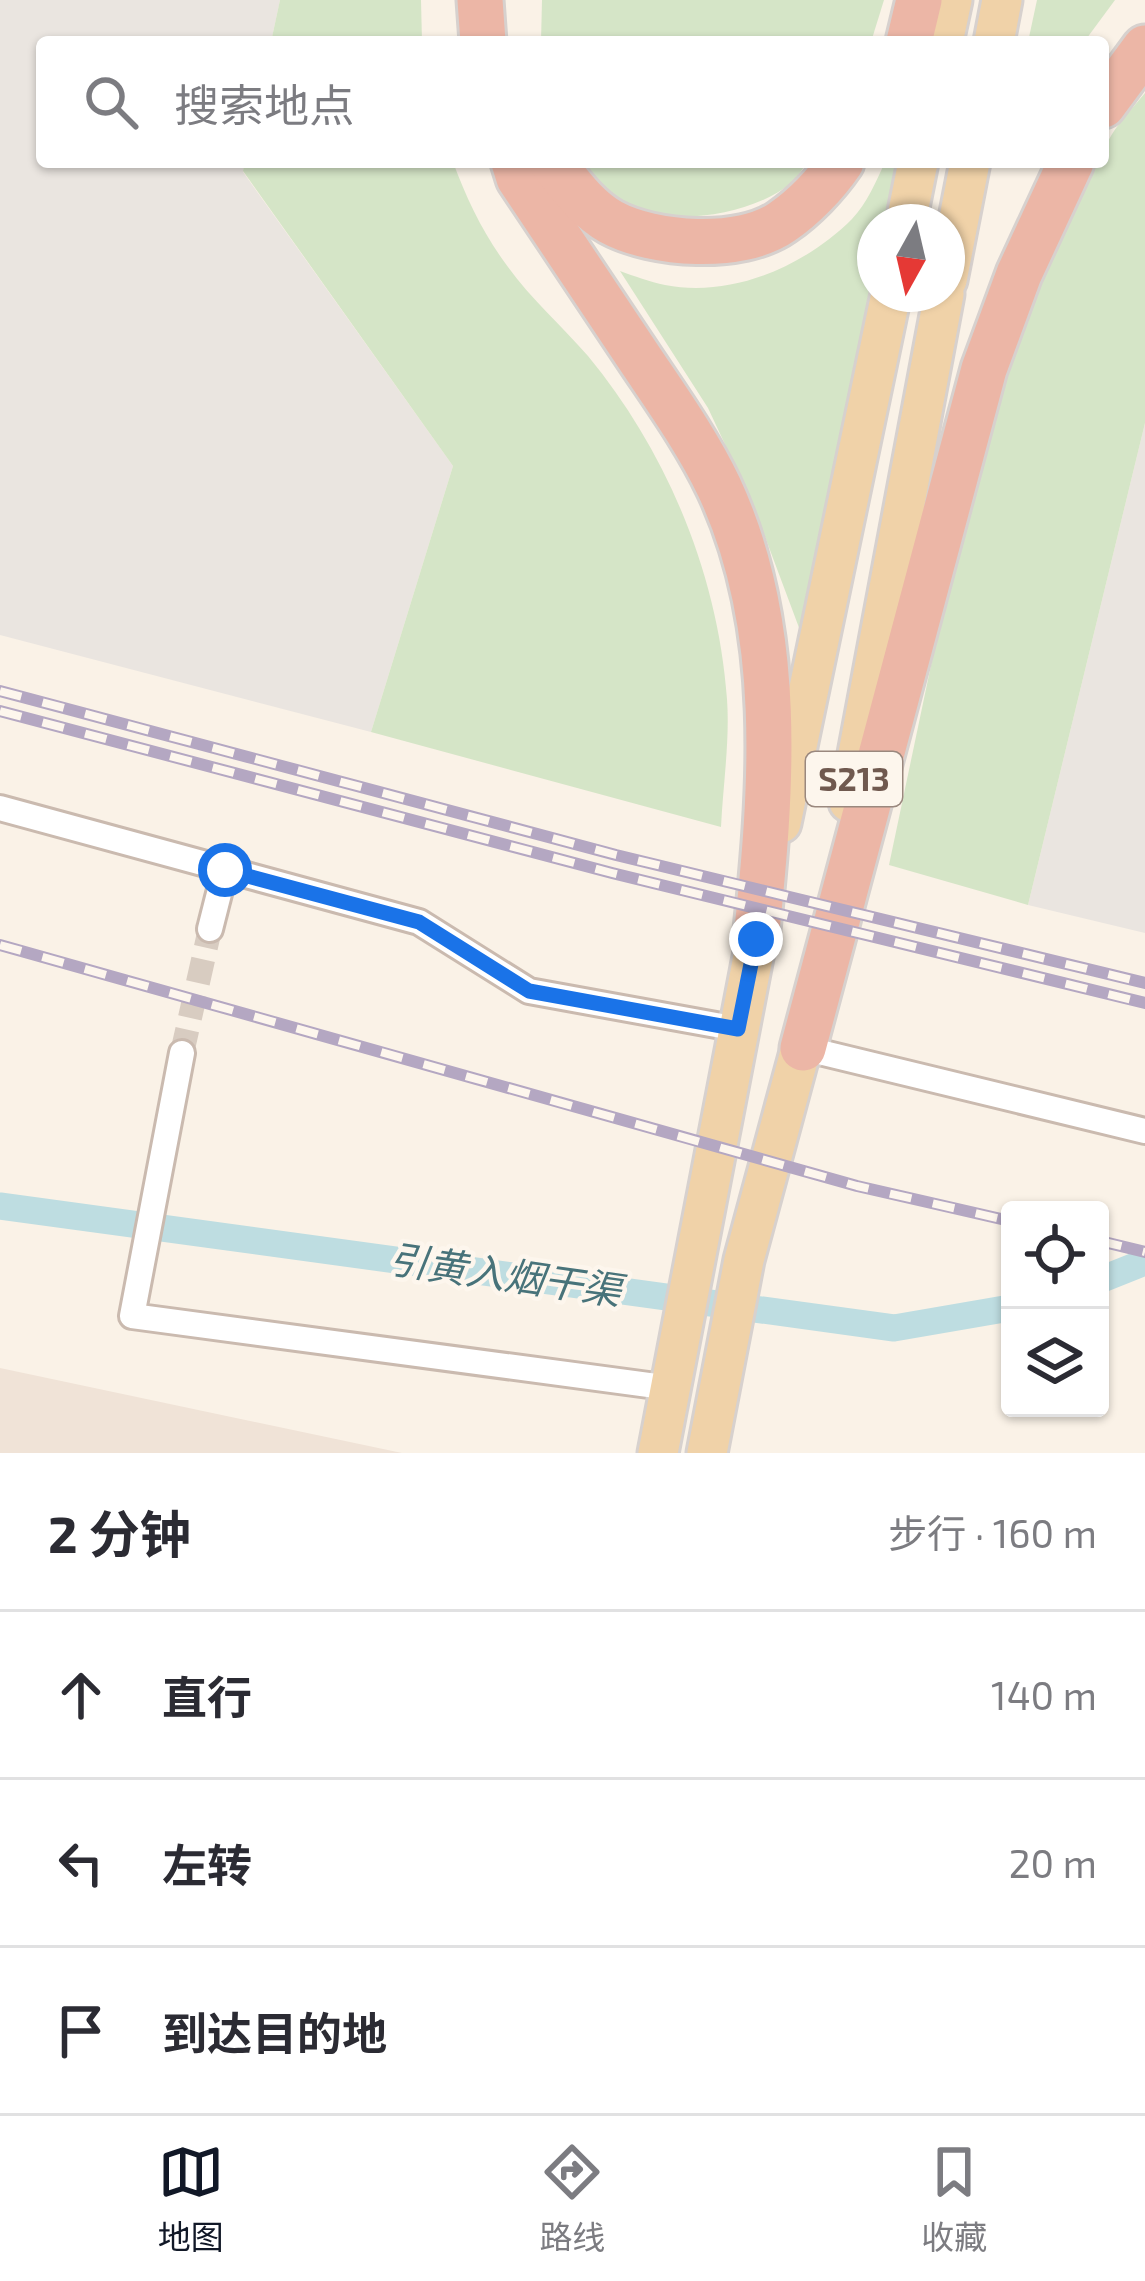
<!DOCTYPE html>
<html lang="zh">
<meta charset="utf-8">
<style>
body{margin:0;font-family:"Exo 2","Noto Sans SC",sans-serif;background:#f2f2f3;color:#2b2b33}
.controls{position:absolute;right:36px;bottom:36px;display:grid;overflow:hidden;border-radius:12px;box-shadow:0 3px 9px #0004}
.controls button{width:108px;height:108px;display:grid;place-items:center;padding:0;border:0;border-bottom:3px solid #e1e1e2;background:#fff;color:#2b2b33;font:60px sans-serif}
.compass{position:absolute;left:857px;top:204px;width:108px;height:108px;border-radius:50%;background:#fff;box-shadow:0 3px 9px #0004;rotate:188deg}
.stop{position:absolute;width:36px;height:36px;margin:-27px;border:9px solid #1a73e8;border-radius:50%;background:#fff}
.stop.end{background:#1a73e8;border-color:#fff;box-shadow:0 3px 12px #0008}
.list{margin:0;padding:0;list-style:none}
h2{display:flex;justify-content:space-between;align-items:center;height:156px;margin:0;padding:0 48px;font-size:51px}
h2 small{font-size:39px;font-weight:400;color:#7c7c81}
.list li{display:grid;grid-template-columns:78px 1fr auto;gap:36px;align-items:center;box-sizing:border-box;height:168px;padding:0 48px;border-top:3px solid #e1e1e2}
.list b{display:block;font-size:45px;white-space:nowrap}
.list em{font-size:39px;font-style:normal;color:#7c7c81}
.icon{flex:none;width:66px;height:66px;fill:none;stroke:currentColor;stroke-width:2;stroke-linecap:round;stroke-linejoin:round}
.map{position:relative;flex:none;width:1145px;height:1453px;overflow:hidden}
.search{position:absolute;background:#fff;box-shadow:0 3px 9px #0004;left:36px;right:36px;top:36px;height:132px;display:flex;align-items:center;gap:30px;box-sizing:border-box;padding:0 42px;border-radius:12px;color:#7c7c81;font-size:45px}
.sheet{height:660px;background:#fff}
nav{display:flex;justify-content:space-around;align-items:center;box-sizing:border-box;height:168px;border-top:3px solid #e1e1e2;background:#fff;font-size:33px;color:#7c7c81}
nav a{display:grid;justify-items:center;gap:6px}
nav .on{color:#111827}
.map>svg:first-child{display:block}
.residential{fill:#f0e3d7}
.industrial{fill:#eae5e0}
.green{fill:#d5e5c7}
.lines{fill:none;stroke-linecap:round;stroke-linejoin:round}
.canal{stroke:#bedde1;stroke-width:27}
.street-tunnel{stroke:#d8ccc1;stroke-width:24;stroke-dasharray:24 12;stroke-linecap:butt}
.street-casing{stroke:#cabaaf;stroke-width:30}
.primary-casing{stroke:#d7d1ce;stroke-width:45}
.highway-casing{stroke:#d7d1ce;stroke-width:51}
.street{stroke:#fff;stroke-width:24}
.primary{stroke:#f0d2a8;stroke-width:39}
.highway{stroke:#ecb6a6;stroke-width:45}
.rail-casing{stroke:#b4a7c2;stroke-width:12}
.rail{stroke:#fdf6ed;stroke-width:8;stroke-dasharray:22;stroke-linecap:butt}
.route{stroke:#1a73e8;stroke-width:15}
.labels{text-anchor:middle;stroke-width:9;stroke-linejoin:round;paint-order:stroke}
.shield{fill:#fdf6ed;stroke:#9a887e;stroke-width:3}
.shield-label{font-size:33px;font-weight:bold;fill:#70594f}
.water-label{font-size:39px;font-style:italic;fill:#48737a;stroke:#fdf6ed}
</style>
<div class="map">
<svg width="1145" height="1453" viewBox="0 0 1145 1453">
<rect width="100%" height="100%" fill="#faf2e7"/>
<path class="residential" d="M0,1368L402,1453H0Z"/>
<g class="industrial">
<path d="M0,0H280L271,42H42V162H245L243,172L453,466L371,732L0,635Z"/>
<path d="M1145,423V933L1028,905Z"/>
</g>
<g class="green">
<path d="M280,0H421L422,42H271Z"/>
<path d="M542,0H884L871,42H541Z"/>
<path d="M1037,0H1115L1084,42H1028Z"/>
<path d="M1145,93V423L1028,905L889,865L979,437L1058,224L1096,162H1103C1103,136 1130,112 1145,93Z"/>
<path d="M245,162H453C467,200 484,235 508,267C531,299 562,326 588,356C667,452 718,574 727,699C730,740 723,785 721,827L371,732L453,466L243,171Z"/>
<path d="M580,162H808C802,169 797,178 790,184C749,217 656,231 611,198C600,189 590,173 580,162Z"/>
<path d="M885,162H899L886,222H875V276L801,633L752,502L708,408L620,271C634,276 650,282 665,285C732,298 805,266 852,219C867,203 876,182 885,162Z"/>
</g>
<g class="lines">
<g class="canal">
<path d="M0,1206L894,1328L1010,1308"/>
<path d="M1100,1280L1145,1262"/>
</g>
<path class="street-tunnel" d="M182,1053L210,929"/>
<g class="street-casing">
<g id="street">
<path d="M0,808L419,922L529,991L738,1029"/>
<path d="M210,929L225,870"/>
<path d="M803,1048L1145,1131"/>
<path d="M182,1053L132,1316L671,1388"/>
</g>
</g>
<g class="primary-casing">
<g id="primary">
<path d="M943,42L952,0"/>
<path d="M994,42L1002,0"/>
<path d="M906,222L918,162"/>
<path d="M947,280L970,162"/>
<path d="M849,802L944,294"/>
<path d="M781,823L891,294"/>
<path d="M658,1453L762,910"/>
<path d="M707,1453L744,1260L809,1019"/>
</g>
</g>
<g class="highway-casing">
<g id="highway">
<path d="M480,0L483,42"/>
<path d="M909,42L919,0"/>
<path d="M1103,105L1145,48"/>
<path d="M514,162L519,178C560,239 601,301 642,362C669,402 698,443 719,487C785,628 772,790 756,939"/>
<path d="M552,162C569,183 586,208 611,222C653,245 741,251 782,222C804,207 826,184 841,162"/>
<path d="M803,1048L984,369L1019,274L1071,162"/>
</g>
</g>
<use href="#street" class="street"/>
<use href="#primary" class="primary"/>
<use href="#highway" class="highway"/>
<g class="rail-casing">
<g id="rail">
<path d="M0,691L616,855L1145,983"/>
<path d="M0,711L612,873L1145,1003"/>
<path d="M0,945L857,1186L1010,1221"/>
<path d="M1100,1241L1145,1252"/>
</g>
</g>
<use href="#rail" class="rail"/>
</g>
<g class="lines">
<path class="route" d="M225,870L419,922L529,991L738,1029L756,939"/>
</g>
<g class="labels">
<rect class="shield" x="806" y="752" width="96" height="54" rx="9"/>
<g class="shield-label">
<text x="854" y="791">S213</text>
</g>
<g class="water-label">
<text transform="translate(505 1275) rotate(8)" y="14">引黄入烟干渠</text>
</g>
</g>
</svg>
<div class="controls">
<button><svg class="icon" aria-label="locate" viewBox="0 0 24 24"><circle cx="12" cy="12" r="6"/><path d="M12 2v4M12 18v4M2 12h4M18 12h4"/></svg></button>
<button><svg class="icon" aria-label="layers" viewBox="0 0 24 24"><path d="M12 4l9 5-9 5-9-5zM3 14l9 5 9-5"/></svg></button>
</div>
<svg class="compass" viewBox="-18 -18 36 36"><path d="M0-13l5 13h-10z" fill="#e53935"/><path d="M0 13l5-13h-10z" fill="#7c7c81"/></svg>
<div class="stop" style="left:225px;top:870px"></div>
<div class="stop end" style="left:756px;top:939px"></div>
<div class="search"><svg class="icon" aria-label="search" viewBox="0 0 24 24"><circle cx="10" cy="10" r="6"/><path d="M15 15l6 6"/></svg>搜索地点</div>
</div>
<section class="sheet">
<h2>2 分钟<small>步行 · 160 m</small></h2>
<ul class="list">
<li><svg class="icon" aria-label="ahead" viewBox="0 0 24 24"><path d="M12 20V5M6 11l6-6 6 6"/></svg><div><b>直行</b></div><em>140 m</em></li>
<li><svg class="icon" aria-label="left" viewBox="0 0 24 24"><path d="M17 20v-9H6M10 6l-5 5 5 5"/></svg><div><b>左转</b></div><em>20 m</em></li>
<li><svg class="icon" aria-label="arrive" viewBox="0 0 24 24"><path d="M6 21V4h12l-3 4 3 4H6"/></svg><div><b>到达目的地</b></div></li>
</ul>
</section>
<nav>
<a class="on"><svg class="icon" aria-label="map" viewBox="0 0 24 24"><path d="M3 6l6-2 6 2 6-2v14l-6 2-6-2-6 2zM9 4v14M15 6v14"/></svg>地图</a>
<a><svg class="icon" aria-label="directions" viewBox="0 0 24 24"><path d="M12 3l9 9-9 9-9-9zM9 14v-3h6M13 9l2 2-2 2"/></svg>路线</a>
<a><svg class="icon" aria-label="saved" viewBox="0 0 24 24"><path d="M7 4h10v16l-5-4-5 4z"/></svg>收藏</a>
</nav>
